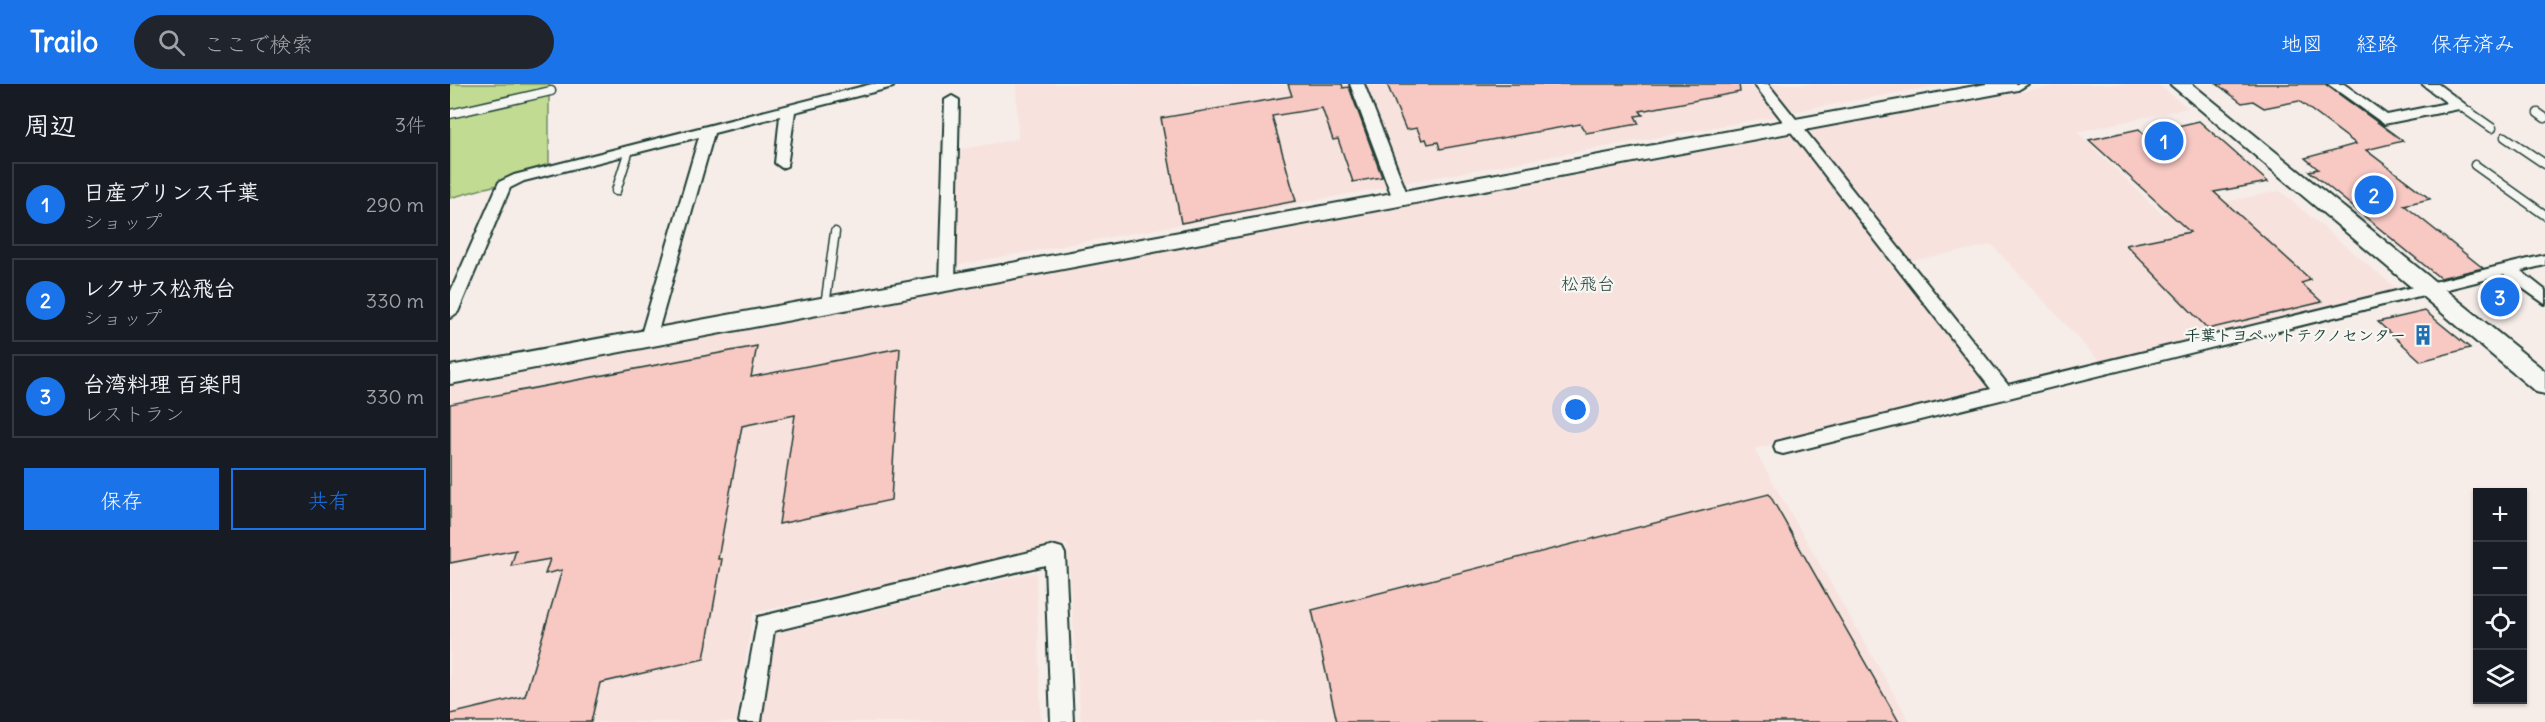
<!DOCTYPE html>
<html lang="ja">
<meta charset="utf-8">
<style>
body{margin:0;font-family:Delius,"Klee One",sans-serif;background:#20242c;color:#f1f3f6}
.controls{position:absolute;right:18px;bottom:18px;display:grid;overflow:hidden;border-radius:0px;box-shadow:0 2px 4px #0004}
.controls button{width:54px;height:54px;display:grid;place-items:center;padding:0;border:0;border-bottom:2px solid #363941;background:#171b24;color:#f1f3f6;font:30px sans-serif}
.you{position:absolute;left:1126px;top:326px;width:21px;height:21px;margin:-15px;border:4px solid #fff;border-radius:50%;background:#1a73e8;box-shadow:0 0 0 9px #1a73e833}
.badge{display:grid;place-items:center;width:39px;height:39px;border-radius:50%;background:#1a73e8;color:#fff;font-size:20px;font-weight:700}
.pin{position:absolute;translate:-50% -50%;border:3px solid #fff;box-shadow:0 2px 6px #0006}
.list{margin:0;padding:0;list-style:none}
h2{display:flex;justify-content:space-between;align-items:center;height:78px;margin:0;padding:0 24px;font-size:26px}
h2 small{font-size:20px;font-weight:400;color:#9ea1a6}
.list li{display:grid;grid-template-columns:39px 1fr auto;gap:18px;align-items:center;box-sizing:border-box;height:84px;margin:0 12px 12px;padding:0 12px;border:2px solid #363941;border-radius:0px}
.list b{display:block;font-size:22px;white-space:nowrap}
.list p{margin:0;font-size:20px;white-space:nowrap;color:#9ea1a6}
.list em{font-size:20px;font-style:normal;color:#9ea1a6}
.actions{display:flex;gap:12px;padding:18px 24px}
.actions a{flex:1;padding:14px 0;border:2px solid #1a73e8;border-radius:0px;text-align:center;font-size:21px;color:#1a73e8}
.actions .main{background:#1a73e8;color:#fff}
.icon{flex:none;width:33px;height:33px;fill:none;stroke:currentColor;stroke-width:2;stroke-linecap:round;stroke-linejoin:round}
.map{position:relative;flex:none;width:2095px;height:638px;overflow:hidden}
header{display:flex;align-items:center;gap:36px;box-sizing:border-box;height:84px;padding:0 30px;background:#1a73e8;color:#fff}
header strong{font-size:28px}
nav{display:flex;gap:33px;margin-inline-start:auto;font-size:21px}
.search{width:420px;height:54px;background:#20242c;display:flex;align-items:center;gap:15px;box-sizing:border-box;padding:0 21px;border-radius:33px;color:#9ea1a6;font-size:22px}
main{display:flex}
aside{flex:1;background:#171b24}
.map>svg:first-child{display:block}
.built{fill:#f7e2de}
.green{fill:#c1db92;stroke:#708c63;stroke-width:1.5}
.building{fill:#f8c8c3;stroke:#1f3d34;stroke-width:1.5}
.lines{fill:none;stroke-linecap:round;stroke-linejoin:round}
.lane-casing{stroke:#1f3d34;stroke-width:11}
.street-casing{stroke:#1f3d34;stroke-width:4}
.secondary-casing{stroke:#1f3d34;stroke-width:4}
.lane{stroke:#f6f6f2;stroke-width:8}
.street{fill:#f6f6f2;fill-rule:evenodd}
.secondary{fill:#f6f6f2;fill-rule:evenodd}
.labels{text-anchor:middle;stroke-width:4.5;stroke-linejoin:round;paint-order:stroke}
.poi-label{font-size:16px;font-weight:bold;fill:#1f3d34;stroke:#f6f6f2;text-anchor:end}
.neighbourhood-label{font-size:18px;fill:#1f3d34;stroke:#f6f6f2}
</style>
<header>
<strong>Trailo</strong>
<div class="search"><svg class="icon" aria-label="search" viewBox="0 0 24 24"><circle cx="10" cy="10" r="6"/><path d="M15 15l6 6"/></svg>ここで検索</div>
<nav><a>地図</a><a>経路</a><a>保存済み</a></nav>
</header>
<main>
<aside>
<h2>周辺<small>3件</small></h2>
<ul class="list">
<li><span class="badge">1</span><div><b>日産プリンス千葉</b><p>ショップ</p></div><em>290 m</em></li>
<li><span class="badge">2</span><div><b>レクサス松飛台</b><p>ショップ</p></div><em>330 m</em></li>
<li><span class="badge">3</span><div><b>台湾料理 百楽門</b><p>レストラン</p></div><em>330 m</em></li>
</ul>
<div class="actions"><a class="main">保存</a><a>共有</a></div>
</aside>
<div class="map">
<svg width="2095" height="638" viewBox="0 0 2095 638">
<rect width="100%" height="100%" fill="#f6ede9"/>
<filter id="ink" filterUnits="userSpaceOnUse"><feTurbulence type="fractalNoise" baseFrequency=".0167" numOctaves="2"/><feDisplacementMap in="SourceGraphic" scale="12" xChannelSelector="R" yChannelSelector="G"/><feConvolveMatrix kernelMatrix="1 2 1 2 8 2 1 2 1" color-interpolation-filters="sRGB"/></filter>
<g filter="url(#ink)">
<g class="built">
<path d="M566,0H900L938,103L506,181L511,65L568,55Z"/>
<path d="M916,0H1303L1327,32L953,99Z"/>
<path d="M1320,0H1497L1341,28Z"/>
<path d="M1618,0H1708L1738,24L1627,48L1712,130L1830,107L1948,206L1651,279L1542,161L1460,177L1355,45Z"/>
<path d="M1342,51L1543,304L1304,365L1460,638H631L617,460L303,529L286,638H0V301Z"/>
<path d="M586,488L591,638H312L322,550Z"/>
</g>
<path class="green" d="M0,0H99V80L62,92L50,100L0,114Z"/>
<g class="building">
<path d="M838,0H892L893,4L899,3L932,93L903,98L888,55L883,56L872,24L822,32L846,117L731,139L711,34L842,12Z"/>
<path d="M937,0H1289L1290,8L1190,27L1193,31L1185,32L1189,40L1136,49L1130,40L990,65L988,58L978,60L976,55L972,56L967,44L956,46Z"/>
<path d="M1767,0H1875L1953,57L1916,66L1980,115L1954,121L2033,184L1990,194L1859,87L1868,85L1855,74L1906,60L1849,17L1814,24L1803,17L1792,19Z"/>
<path d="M1749,37L1818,98L1764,108L1861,196L1851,199L1872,218L1758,245L1676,161L1740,148L1639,56L1689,45L1694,50Z"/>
<path d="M1975,227L2020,264L1971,277L1928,238Z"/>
<path d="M307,262L301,293L450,264L441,416L329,440L345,331L292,342L268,475H272L254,575L150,599L141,638H0V630L75,612L112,486L95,490L100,475L61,482L66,466L0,479V320Z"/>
<path d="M1319,410L1449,638H887L862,526Z"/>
</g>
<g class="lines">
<g class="lane-casing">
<g id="lane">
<path d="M2009,21L2042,44"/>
<path d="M2088,29L2095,34"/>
<path d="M0,30L101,7"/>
<path d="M2055,53L2095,80"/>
<path d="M2025,81L2095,131"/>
<path d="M166,107L179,66"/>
<path d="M375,222L385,148"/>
</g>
</g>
<g class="street-casing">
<g id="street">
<path d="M422,0H445L443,3L345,28L337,82L332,84L325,79L330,32L264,49L205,258L199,260L190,254L249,53L74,97L60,104L8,228L0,234V209L49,98L64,91Z"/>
<path d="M900,0H914L959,115L956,118H946L943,115Z"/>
<path d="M1304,0H1318L1558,301L2095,171V181L2071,187L2095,206V220L2054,191L1333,370L1326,368L1324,363L1326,358L1541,305Z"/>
<path d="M1878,0H1894L1937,31L1997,19L1972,0H1988L2016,21L2009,25L1934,40Z"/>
<path d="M502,12L509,16L505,199L497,205L489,199L495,16Z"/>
<path d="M605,462L612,464L615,470L623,638H601L595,481L324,547L311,638H289L308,533Z"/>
</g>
</g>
<g class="secondary-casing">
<g id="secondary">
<path d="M1536,0H1578L1568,6L0,300V282Z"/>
<path d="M1720,0H1742L2095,287V310L2086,308Z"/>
</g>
</g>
<use href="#lane" class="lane"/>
<use href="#street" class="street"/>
<use href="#secondary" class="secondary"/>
</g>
</g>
<defs>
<g id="building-bare" transform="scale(1.62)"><path d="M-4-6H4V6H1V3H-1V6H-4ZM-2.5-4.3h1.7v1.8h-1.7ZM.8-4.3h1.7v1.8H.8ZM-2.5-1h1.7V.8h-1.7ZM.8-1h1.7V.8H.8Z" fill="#1f6fb2" stroke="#f6f6f2" stroke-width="2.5" paint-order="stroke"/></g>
</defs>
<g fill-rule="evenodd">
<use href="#building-bare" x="1973" y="251"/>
</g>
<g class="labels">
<g class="poi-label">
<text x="1956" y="257">千葉トヨペットテクノセンター</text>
</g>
<g class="neighbourhood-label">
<text x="1138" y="206">松飛台</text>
</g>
</g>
</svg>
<div class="controls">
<button>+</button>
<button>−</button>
<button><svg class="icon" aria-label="locate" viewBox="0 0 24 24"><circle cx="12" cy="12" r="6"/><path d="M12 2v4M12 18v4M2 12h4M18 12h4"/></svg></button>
<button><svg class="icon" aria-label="layers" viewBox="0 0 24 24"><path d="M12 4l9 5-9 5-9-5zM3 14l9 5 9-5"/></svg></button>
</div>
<div class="you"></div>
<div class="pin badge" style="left:1714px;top:57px">1</div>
<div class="pin badge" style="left:1924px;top:111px">2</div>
<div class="pin badge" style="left:2050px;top:213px">3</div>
</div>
</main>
